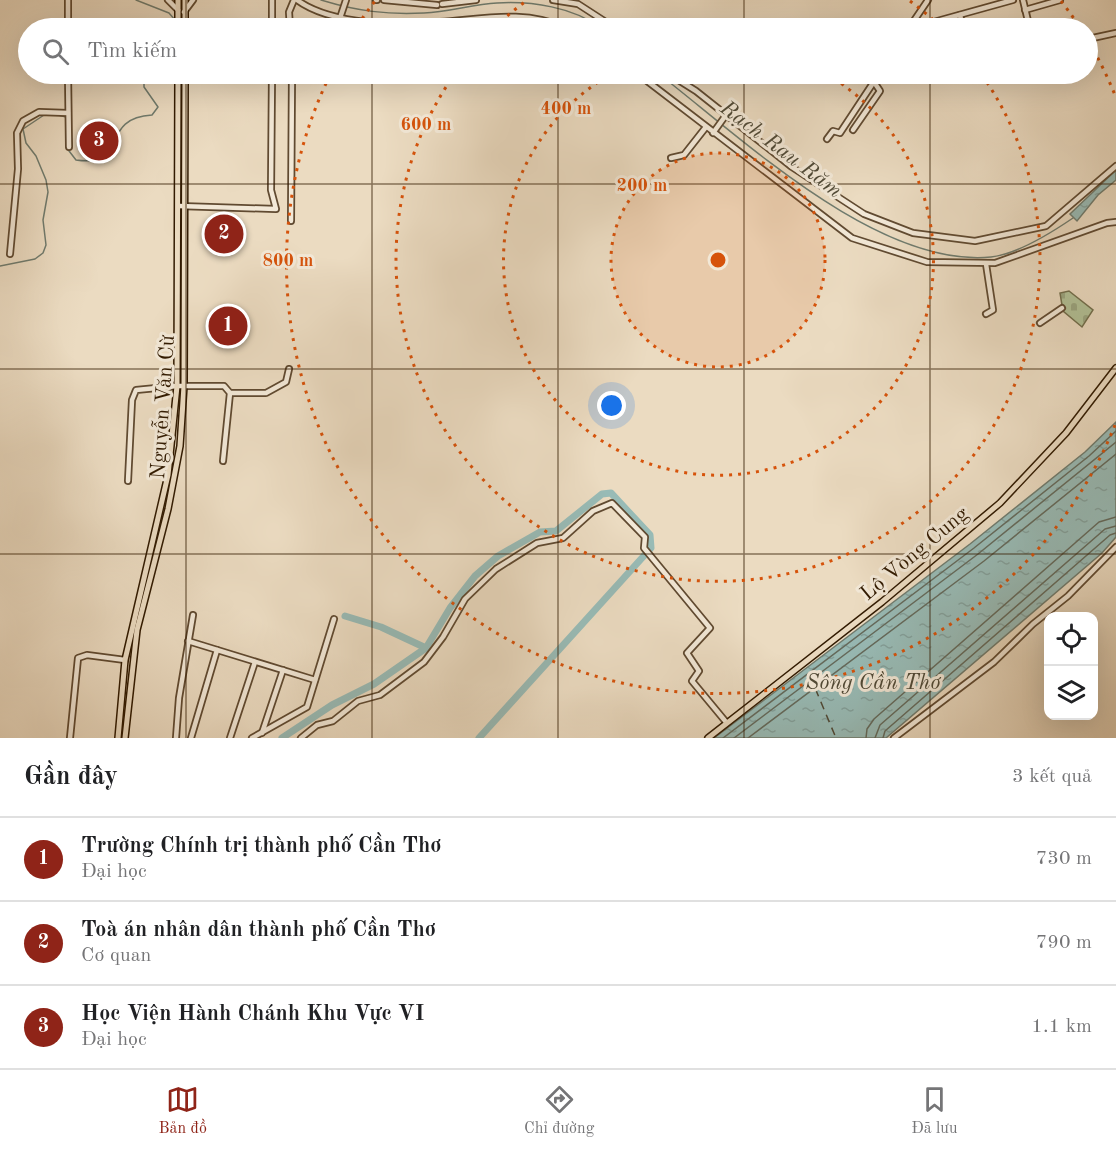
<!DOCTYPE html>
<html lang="vi">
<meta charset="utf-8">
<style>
body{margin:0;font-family:"Old Standard TT",serif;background:#f2f2f2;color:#202124}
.controls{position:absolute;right:18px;bottom:18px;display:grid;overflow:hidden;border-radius:12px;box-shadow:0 6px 24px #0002}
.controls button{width:54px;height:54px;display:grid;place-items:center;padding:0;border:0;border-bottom:2px solid #e0e0e0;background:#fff;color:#202124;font:30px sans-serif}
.you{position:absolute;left:612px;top:406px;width:21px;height:21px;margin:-15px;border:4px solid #fff;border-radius:50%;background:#1a73e8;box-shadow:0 0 0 9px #1a73e833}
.badge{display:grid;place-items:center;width:39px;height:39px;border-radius:50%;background:#8f2418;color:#fff;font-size:20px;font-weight:700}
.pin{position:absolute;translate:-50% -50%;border:3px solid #fff;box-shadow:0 2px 6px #0006}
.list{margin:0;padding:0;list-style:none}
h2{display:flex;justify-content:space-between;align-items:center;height:78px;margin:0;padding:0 24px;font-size:26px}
h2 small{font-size:20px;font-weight:400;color:#757577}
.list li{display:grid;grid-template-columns:39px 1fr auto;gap:18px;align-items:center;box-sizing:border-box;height:84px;padding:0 24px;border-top:2px solid #e0e0e0}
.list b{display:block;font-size:22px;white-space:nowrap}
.list p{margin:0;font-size:20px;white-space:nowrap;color:#757577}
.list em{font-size:20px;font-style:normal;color:#757577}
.icon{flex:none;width:33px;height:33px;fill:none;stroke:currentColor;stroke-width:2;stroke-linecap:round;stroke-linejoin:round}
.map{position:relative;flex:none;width:1116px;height:738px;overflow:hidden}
.search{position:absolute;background:#fff;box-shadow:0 6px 24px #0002;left:18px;right:18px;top:18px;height:66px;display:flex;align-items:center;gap:15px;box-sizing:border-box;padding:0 21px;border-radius:33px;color:#757577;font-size:22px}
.sheet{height:330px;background:#fff}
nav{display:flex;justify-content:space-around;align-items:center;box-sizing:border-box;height:84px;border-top:2px solid #e0e0e0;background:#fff;font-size:16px;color:#757577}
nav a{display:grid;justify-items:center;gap:3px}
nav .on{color:#8f2418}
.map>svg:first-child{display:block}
.cemetery{fill:url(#cemetery-stones);stroke:#726e4c;stroke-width:1.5}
.water{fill:url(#water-ripples);stroke:#6f7b6e;stroke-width:1.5}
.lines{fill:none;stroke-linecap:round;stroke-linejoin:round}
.shore{stroke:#646a5c;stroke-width:1.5}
.stream{stroke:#6f7b6e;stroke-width:1.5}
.river{stroke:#98bbb6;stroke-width:7}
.ferry{stroke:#504a37;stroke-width:1.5;stroke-dasharray:8 6;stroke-linecap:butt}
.minor-casing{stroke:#604a31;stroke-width:8}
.major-casing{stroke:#311a01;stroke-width:8}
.minor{stroke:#f2e8d7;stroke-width:4.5}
.major{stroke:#ebdbc1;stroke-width:5}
.grid{fill:none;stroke:#311a01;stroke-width:1.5;stroke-opacity:0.55}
.ring{fill:none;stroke:#d6530b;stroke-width:3;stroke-dasharray:3 6}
.labels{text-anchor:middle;stroke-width:6;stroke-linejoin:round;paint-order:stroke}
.street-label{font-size:21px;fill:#311a01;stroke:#f2e8d7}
.water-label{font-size:22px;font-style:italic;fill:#504a37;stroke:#f2e8d7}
.centre{fill:#d6530b;stroke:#f2e8d7;stroke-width:3}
.ring-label{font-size:18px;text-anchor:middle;font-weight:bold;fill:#d6530b;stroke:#f2e8d7;stroke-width:6;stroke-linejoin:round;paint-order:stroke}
</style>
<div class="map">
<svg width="1116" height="738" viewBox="0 0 1116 738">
<defs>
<pattern id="cemetery-stones" width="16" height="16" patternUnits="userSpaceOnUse" patternTransform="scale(1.5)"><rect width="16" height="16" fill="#b2c197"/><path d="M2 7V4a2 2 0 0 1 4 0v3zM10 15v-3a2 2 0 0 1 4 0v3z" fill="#9aa580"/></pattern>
<pattern id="water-ripples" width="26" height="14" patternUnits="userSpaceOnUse" patternTransform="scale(1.5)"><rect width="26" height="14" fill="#98bbb6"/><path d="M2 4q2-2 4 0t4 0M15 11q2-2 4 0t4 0" fill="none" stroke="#83a09b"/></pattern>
</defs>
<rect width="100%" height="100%" fill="#ebdbc1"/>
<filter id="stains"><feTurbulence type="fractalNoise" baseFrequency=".00333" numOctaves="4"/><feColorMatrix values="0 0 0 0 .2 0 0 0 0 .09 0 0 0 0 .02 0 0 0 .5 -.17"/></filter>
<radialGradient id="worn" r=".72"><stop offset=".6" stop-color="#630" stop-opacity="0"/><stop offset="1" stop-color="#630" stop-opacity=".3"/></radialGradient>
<path class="cemetery" d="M1069,291L1093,310L1082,327L1063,311L1060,293Z"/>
<g class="water">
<path d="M1116,170V180L1098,195L1077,221L1070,214Z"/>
<path d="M1116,422V537L1102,553L886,738H714L970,544L1085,452Z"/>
</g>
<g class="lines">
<g class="shore">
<path d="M723,738L974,548L1089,456L1116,431"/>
<path d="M734,738L978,554L1116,442"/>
<path d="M748,738L984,561L1116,454"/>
<path d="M866,738L867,729L874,719L1099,522L1116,517"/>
<path d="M875,738L880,725L1105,529L1116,526"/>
<path d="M883,738L885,731L1110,535L1116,533"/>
</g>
<g class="stream">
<path d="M136,0L169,13L175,20L174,28"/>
<path d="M321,0C357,11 387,15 424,13C449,12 473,4 497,3C532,1 573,7 601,28"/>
<path d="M659,74C743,139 878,268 991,257C1018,254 1051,233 1073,218"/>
<path d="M58,115L66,117"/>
<path d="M67,131L66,147L76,160C130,168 98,118 152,115L158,107L144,87V74"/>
<path d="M0,266L35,259L43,253L46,245L43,220L48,192L46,180L36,156L26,143L23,129L44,115"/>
</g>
<g class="river">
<path d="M345,616L381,627L426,648"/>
<path d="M282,738L332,705L374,684L426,648L450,608L475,576L498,556L540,532L556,531L602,494L611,493L650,535L651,548L479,738"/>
</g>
<path class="ferry" d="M810,676L836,738"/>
<g class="minor-casing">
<g id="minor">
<path d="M168,0L178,10"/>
<path d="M297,0C331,25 399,26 440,22C483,19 524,9 566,28"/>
<path d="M376,0H377"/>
<path d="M384,0L437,5"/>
<path d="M553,0L578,4L615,28"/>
<path d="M442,4L476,0"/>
<path d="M1025,10L1060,0"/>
<path d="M184,12L193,0"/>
<path d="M960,15L963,28"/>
<path d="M340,18L346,0"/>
<path d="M930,23L1013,0"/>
<path d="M68,28V0"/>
<path d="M272,28V0"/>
<path d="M290,28L289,12L294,0"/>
<path d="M909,28L928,0"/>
<path d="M997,28L1028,21L1023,0"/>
<path d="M1088,39L1116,33"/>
<path d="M68,74L69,147"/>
<path d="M638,74L852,238L927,262L995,263L1107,223L1116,222"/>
<path d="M669,74L696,91L792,167L864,214L913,233L975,241L1046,226L1116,166"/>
<path d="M853,130L880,91L874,82"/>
<path d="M713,133L726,115"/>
<path d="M827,139L833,131L840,133L879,74"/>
<path d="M671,158L684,155L706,127"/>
<path d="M179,206L276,209L271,190L272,74"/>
<path d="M291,221L292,74"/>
<path d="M10,254L18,169L17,133L23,121L39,112L68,113"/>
<path d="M986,314L993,310L986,264"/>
<path d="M1040,323L1062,308"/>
<path d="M230,393H266L286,382L289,369"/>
<path d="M128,481L132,400L136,390L177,386H224L230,393L223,461"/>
<path d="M188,641L315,680"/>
<path d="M262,733L283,670"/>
<path d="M70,738L78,658L87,655L125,660"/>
<path d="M176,738L179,698L193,615"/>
<path d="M191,738L217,650"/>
<path d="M230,738L255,662"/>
<path d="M252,738L307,707L334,619"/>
<path d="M301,738L317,725L333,721L358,701L380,695L424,662L443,637L465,599L496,569L537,543L563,538L593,511L612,503L645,537L644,548L710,628L687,653L699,671L692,681L726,722"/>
<path d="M894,738L994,662L1033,624L1068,596L1116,547"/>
</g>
</g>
<g class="major-casing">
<g id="major">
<path d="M178,0V28"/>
<path d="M185,28V0"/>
<path d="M118,738L125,660L168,475L177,386L178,74"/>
<path d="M125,738L137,630L168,509L180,446L184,386L185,74"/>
<path d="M708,738L882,602L1000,503L1066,433L1116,368"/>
</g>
</g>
<use href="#minor" class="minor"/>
<use href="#major" class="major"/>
</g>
<path class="grid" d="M186,0V28M372,0V28M558,0V28M744,0V28M930,0V28M186,74V738M372,74V738M558,74V738M744,74V738M930,74V738M0,184H1116M0,369H1116M0,554H1116"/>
<circle cx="718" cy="260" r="107" fill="#d6530b" fill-opacity=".12"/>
<g class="ring">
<circle cx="718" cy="260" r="107"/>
<path d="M826 74A215 215 0 1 1 611 74"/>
<path d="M494 28A322 322 0 0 1 526 1M910 1A322 322 0 0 1 942 28M982 75A322 322 0 1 1 454 75"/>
<path d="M1115 425A430 430 0 1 1 330 75M357 26A430 430 0 0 1 375 1M1061 1A430 430 0 0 1 1079 26M1089 42A430 430 0 0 1 1115 95"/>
</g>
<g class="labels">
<g class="street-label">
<text transform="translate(162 407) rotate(-86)" y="7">Nguyễn Văn Cừ</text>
<text transform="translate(914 553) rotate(-40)" y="7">Lộ Vòng Cung</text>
</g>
<g class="water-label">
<text transform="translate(782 148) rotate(37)" y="8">Rạch Rau Răm</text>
<text x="873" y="689">Sông Cần Thơ</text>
</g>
</g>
<circle cx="718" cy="260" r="9" class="centre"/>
<g class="ring-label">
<text x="566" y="114">400 m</text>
<text x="426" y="130">600 m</text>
<text x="642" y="191">200 m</text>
<text x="288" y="266">800 m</text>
</g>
<rect width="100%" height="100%" filter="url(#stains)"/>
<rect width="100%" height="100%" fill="url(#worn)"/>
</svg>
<div class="controls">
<button><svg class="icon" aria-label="locate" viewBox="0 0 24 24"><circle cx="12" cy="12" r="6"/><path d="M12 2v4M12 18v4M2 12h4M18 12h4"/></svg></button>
<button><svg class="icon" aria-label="layers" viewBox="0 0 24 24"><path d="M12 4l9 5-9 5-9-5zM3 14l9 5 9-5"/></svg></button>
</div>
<div class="you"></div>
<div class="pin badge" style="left:228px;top:326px">1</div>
<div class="pin badge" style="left:224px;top:234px">2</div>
<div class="pin badge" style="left:99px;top:141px">3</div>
<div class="search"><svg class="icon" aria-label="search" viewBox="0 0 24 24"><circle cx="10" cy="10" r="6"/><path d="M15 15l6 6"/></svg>Tìm kiếm</div>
</div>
<section class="sheet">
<h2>Gần đây<small>3 kết quả</small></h2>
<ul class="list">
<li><span class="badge">1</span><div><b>Trường Chính trị thành phố Cần Thơ</b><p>Đại học</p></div><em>730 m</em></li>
<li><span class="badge">2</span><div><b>Toà án nhân dân thành phố Cần Thơ</b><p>Cơ quan</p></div><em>790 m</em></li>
<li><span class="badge">3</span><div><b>Học Viện Hành Chánh Khu Vực VI</b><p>Đại học</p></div><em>1.1 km</em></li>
</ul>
</section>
<nav>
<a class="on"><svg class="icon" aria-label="map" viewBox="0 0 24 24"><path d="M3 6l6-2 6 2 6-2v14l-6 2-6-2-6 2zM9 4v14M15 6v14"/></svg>Bản đồ</a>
<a><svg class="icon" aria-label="directions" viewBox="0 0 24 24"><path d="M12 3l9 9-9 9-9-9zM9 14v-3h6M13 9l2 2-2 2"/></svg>Chỉ đường</a>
<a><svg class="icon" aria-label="saved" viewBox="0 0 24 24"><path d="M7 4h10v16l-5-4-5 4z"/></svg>Đã lưu</a>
</nav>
